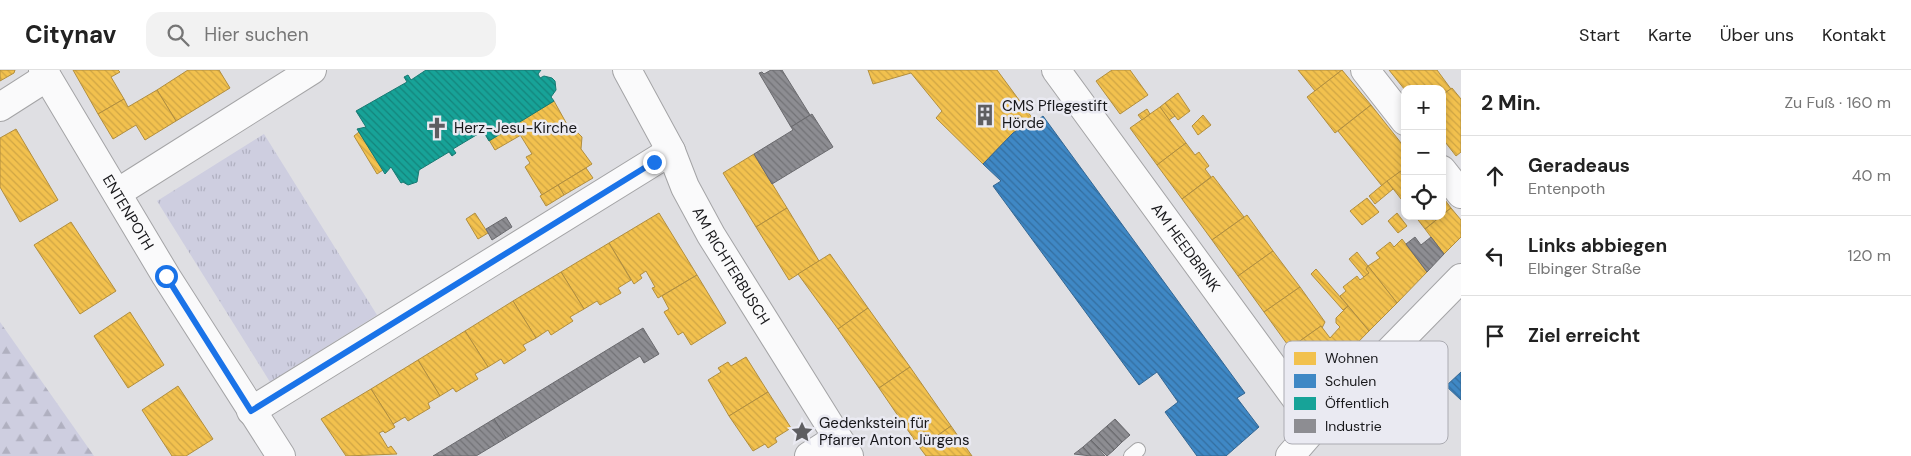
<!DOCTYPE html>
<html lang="de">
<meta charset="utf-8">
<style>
body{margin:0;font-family:"DM Sans",sans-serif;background:#f2f2f2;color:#222}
.controls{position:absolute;right:15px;top:15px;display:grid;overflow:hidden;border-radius:10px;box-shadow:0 2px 8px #0003}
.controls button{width:45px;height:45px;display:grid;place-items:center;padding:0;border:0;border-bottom:1px solid #e0e0e0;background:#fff;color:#222;font:25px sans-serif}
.stop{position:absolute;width:15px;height:15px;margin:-11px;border:4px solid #1a73e8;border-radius:50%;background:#fff}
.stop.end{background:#1a73e8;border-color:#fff;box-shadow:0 1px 5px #0008}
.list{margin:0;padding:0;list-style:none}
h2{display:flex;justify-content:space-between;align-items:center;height:65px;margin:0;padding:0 20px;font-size:21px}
h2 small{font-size:16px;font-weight:400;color:#767676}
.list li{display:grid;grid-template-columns:32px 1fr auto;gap:15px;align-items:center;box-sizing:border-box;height:80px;padding:0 20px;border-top:1px solid #e0e0e0}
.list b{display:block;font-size:19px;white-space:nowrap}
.list p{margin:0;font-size:16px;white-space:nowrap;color:#767676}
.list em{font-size:16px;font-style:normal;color:#767676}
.icon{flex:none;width:28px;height:28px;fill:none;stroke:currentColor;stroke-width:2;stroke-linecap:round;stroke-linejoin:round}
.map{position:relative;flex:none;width:1461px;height:386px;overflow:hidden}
header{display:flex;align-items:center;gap:30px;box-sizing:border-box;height:70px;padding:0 25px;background:#fff;border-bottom:1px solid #e0e0e0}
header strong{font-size:24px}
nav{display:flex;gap:28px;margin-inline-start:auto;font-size:18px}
.search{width:350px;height:45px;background:#f2f2f2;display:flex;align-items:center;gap:12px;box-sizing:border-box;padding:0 18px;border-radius:15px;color:#767676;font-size:19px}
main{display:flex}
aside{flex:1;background:#fff}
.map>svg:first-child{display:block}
.grass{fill:url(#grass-tufts)}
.forest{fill:url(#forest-firs)}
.homes{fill:url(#homes-back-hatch);stroke:#b18e3f}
.schools{fill:url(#schools-back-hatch);stroke:#336692}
.public{fill:url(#public-back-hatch);stroke:#177972}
.industry{fill:url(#industry-back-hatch);stroke:#6a6a6e}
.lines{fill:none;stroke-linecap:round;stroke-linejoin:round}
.lane-casing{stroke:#a4a4a6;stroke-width:16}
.street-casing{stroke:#a4a4a6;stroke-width:30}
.lane{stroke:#fafafb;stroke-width:14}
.street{stroke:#fafafb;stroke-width:28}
.route{stroke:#1a73e8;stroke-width:6}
.labels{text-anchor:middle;stroke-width:5;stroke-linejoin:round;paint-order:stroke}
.poi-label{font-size:15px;fill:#18181b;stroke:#eaeaf2;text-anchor:start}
.street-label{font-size:15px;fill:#18181b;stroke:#eaeaf2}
.key{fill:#eaeaf2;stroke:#ababb2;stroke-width:1}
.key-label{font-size:14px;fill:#18181b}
</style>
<header>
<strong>Citynav</strong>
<div class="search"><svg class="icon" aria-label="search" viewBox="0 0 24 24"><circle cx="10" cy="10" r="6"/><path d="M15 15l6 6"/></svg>Hier suchen</div>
<nav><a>Start</a><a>Karte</a><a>Über uns</a><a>Kontakt</a></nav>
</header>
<main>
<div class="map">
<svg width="1461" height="386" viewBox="0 0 1461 386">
<defs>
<pattern id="grass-tufts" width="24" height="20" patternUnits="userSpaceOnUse" patternTransform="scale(1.25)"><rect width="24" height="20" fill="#cecee0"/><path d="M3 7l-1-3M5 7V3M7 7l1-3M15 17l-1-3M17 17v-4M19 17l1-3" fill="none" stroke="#b0b0c0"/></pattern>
<pattern id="forest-firs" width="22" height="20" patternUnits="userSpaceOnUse" patternTransform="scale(1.25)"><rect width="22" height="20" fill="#cecee0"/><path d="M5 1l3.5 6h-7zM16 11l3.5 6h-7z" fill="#b0b0c0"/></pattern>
<pattern id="homes-back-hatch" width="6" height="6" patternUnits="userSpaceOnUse" patternTransform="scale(1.25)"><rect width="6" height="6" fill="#f2c14e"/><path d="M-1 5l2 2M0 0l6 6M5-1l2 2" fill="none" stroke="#cfa544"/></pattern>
<pattern id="schools-back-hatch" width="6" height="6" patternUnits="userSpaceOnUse" patternTransform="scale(1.25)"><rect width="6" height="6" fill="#3f88c5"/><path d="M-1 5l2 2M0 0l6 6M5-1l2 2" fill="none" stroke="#346e9f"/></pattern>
<pattern id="public-back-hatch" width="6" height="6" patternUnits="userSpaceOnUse" patternTransform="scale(1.25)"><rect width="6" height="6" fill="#17a398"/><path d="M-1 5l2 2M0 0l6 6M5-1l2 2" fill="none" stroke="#14847b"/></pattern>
<pattern id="industry-back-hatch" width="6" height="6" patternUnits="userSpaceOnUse" patternTransform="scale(1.25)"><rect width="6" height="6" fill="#8d8d92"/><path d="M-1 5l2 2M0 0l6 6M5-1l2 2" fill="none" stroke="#727276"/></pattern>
</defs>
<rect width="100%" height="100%" fill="#dfdfe3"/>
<path class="grass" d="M264,64L377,245L270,312L157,131Z"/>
<path class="forest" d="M0,252L94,386H0Z"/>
<g class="homes">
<path d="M0,0H15L14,3L0,11Z"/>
<path d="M73,0H118L120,2L111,7L124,29L98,44Z"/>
<path d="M188,0H219L230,18L176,51L157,20Z"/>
<path d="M868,0H997L1033,49L1013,63L983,94L936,48L942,41L911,3L873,14Z"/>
<path d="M1112,0H1130L1148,25L1120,44L1096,11Z"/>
<path d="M1298,0H1342L1315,21Z"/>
<path d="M1342,0L1371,35L1335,63L1307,27Z"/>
<path d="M1389,0H1437L1451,19L1442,25V19L1405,20Z"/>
<path d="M1452,18L1461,29V82L1456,86L1442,68V25Z"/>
<path d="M157,20L176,51L145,70L136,55L113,69L98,44L124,29L128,37Z"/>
<path d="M1178,23L1190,41L1178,50L1165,33Z"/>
<path d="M554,31L569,58L575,60L582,67L581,79L592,94L542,125L525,97L530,93L526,87L532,84L514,55Z"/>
<path d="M1165,33L1175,46L1169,50L1160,37Z"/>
<path d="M1371,35L1405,78V98L1382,116L1338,61Z"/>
<path d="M1160,37L1186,73L1157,95L1130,58Z"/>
<path d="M1147,39L1150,44L1142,50L1138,45Z"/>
<path d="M1203,45L1211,55L1198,65L1192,56Z"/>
<path d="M514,55L521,65L495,80L489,70Z"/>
<path d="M16,59L58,130L20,152L0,117V68Z"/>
<path d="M359,62L383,100L377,104L354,66Z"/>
<path d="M1186,73L1195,85L1199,82L1209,96L1205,99L1211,107L1182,129L1157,95Z"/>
<path d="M754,84L787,138L756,157L723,103Z"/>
<path d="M586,98L593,108L564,125L558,115Z"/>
<path d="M1405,98V134L1387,111Z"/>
<path d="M1213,106L1244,147L1212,170L1182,129Z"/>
<path d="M1387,111L1393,119L1375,134L1369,126Z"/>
<path d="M558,115L564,125L546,136L540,126Z"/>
<path d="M1442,126L1451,138L1442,145Z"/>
<path d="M1367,128L1379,142L1362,155L1350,141Z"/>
<path d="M787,138L819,191L789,210L756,157Z"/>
<path d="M1451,138L1461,150V167L1444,184L1425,159Z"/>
<path d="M475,143L488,163L478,169L466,149Z"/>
<path d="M659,143L697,205L658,228L652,218L655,217L646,201L640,205L642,208L634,214L609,173Z"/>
<path d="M1397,143L1407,156L1398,163L1388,151Z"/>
<path d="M1247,145L1273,181L1238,206L1212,170Z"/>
<path d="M1415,146H1441L1425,159Z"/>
<path d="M71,152L116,221L80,244L34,175Z"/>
<path d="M1402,169L1427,202L1397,233L1368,196L1380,188L1376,183L1390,172L1394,177Z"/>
<path d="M609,173L631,210L618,218L621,223L600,235L597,231L584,239L561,202Z"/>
<path d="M1273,181L1300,217L1264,242L1238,206Z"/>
<path d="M1357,182L1368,196L1366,199L1369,203L1364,207L1349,189Z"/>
<path d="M830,184L868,238L838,259L798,204Z"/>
<path d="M1368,196L1397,233L1369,261L1340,226L1346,221L1343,217L1357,206L1360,210L1369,203L1366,199Z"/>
<path d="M1316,199L1348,236L1343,240L1311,204Z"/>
<path d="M561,202L584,239L570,247L573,251L551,265L548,260L536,268L513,231Z"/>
<path d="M697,205L726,253L691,275L683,262L678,265L664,242L669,239L662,226Z"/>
<path d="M1300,217L1325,252L1322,258L1321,256L1290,278L1264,242Z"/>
<path d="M513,231L536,268L523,275L526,280L504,294L501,289L488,297L465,261Z"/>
<path d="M1348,236L1369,261L1320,311L1313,310L1290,278L1321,256L1330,268L1340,257L1336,253V248Z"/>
<path d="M868,238L910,297L879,318L838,259Z"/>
<path d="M130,242L164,295L128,318L94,266Z"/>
<path d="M465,261L488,297L475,304L478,309L456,322L453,318L440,326L418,290Z"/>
<path d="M746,287L768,322L729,346L708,310L721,302L718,298L728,292L731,296Z"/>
<path d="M418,290L440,326L428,333L430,338L408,351L405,347L393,354L371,319Z"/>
<path d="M910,297L951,356L920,378L879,318Z"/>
<path d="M178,316L213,369L186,386H172L142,340Z"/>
<path d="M371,319L395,357L385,363L383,361L379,363L388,378L391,376L397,384L346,386L321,349Z"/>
<path d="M768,322L791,358L775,368L777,372L768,378L765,374L753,381L729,346Z"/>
<path d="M951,356L972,386H926L920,378Z"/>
</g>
<g class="schools">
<path d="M1043,46L1245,323L1237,328L1259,357L1226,386H1197L1165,342L1178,332L1157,302L1139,315L993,116L1001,111L983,94L1013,63L1033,49L1035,52Z"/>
<path d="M1461,302V330L1446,316Z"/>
</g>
<path class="public" d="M426,0H541L538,4L540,8L544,6L552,8L555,11L556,20L551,27L554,31L489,71L483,61L453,79L456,83L452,86L449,82L419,100L417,112L408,115L403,112L401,113L391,97L385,104L357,59L366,57L356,41L407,12L404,7L408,5L411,10Z"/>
<g class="industry">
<path d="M771,0H782L810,45L791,57L759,3L762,2L764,4Z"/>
<path d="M812,44L833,77L772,114L754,84L793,60L791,57Z"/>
<path d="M506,147L512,157L492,170L486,159Z"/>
<path d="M1415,167L1421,175L1431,167L1444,184L1427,202L1406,174Z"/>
<path d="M643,258L659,284L644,293L640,286L506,368L494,349Z"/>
<path d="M494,349L506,368L476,386H433Z"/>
<path d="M1115,349L1130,365L1122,372L1107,356Z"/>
<path d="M1107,356L1122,372L1114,380L1099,363Z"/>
<path d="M1099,363L1114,380L1107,386L1091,370Z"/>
<path d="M1091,370L1105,386H1091L1083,377Z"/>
<path d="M1083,377L1091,386L1074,384Z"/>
</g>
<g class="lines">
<g class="lane-casing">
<path id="lane" d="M1131,386L1138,380"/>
</g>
<g class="street-casing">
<g id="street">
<path id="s1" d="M43,0L166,206L281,386"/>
<path id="s2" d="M627,0L671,81L685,117L711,165L849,386"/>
<path id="s3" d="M1056,0L1316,356"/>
<path d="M1365,0L1405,51"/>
<path d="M0,37L47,7"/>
<path d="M1442,100L1461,124"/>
<path d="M117,123L312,0"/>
<path d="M251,341L671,81"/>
<path d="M809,386L837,368"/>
<path d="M1290,386L1316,356L1461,208"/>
</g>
</g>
<use href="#lane" class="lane"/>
<use href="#street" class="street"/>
</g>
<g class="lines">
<path class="route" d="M166,206L251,341L654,92"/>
</g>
<defs>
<g id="building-bare" transform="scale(1.725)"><path d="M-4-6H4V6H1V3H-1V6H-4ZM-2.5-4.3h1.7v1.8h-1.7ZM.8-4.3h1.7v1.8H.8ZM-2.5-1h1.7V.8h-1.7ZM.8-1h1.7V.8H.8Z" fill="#5e5e61" stroke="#eaeaf2" stroke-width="2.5" paint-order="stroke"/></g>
<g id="church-bare" transform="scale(1.725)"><path d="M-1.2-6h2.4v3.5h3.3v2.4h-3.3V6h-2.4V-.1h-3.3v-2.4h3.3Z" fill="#5e5e61" stroke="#eaeaf2" stroke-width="2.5" paint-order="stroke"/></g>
<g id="sight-bare" transform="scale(1.725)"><path d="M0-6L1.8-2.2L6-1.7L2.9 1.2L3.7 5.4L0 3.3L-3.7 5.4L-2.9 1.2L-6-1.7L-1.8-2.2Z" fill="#5e5e61" stroke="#eaeaf2" stroke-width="2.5" paint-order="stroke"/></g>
</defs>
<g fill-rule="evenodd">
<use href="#building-bare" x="985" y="45"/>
<use href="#church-bare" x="437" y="58"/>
<use href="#sight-bare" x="802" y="362"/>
</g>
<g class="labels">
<g class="poi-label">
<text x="1002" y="41">CMS Pflegestift<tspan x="1002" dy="17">Hörde</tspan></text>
<text x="454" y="63">Herz-Jesu-Kirche</text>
<text x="819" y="358">Gedenkstein für<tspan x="819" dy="17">Pfarrer Anton Jürgens</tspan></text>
</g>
<g class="street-label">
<text dy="5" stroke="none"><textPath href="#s1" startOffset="166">ENTENPOTH</textPath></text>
<text dy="5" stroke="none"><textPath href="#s3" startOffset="220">AM HEEDBRINK</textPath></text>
<text dy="5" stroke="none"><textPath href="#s2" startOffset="222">AM RICHTERBUSCH</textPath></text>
</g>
</g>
<rect x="1284" y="271" width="164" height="103" rx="8" class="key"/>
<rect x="1294" y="282" width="22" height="13" fill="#f2c14e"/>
<rect x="1294" y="304" width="22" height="14" fill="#3f88c5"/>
<rect x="1294" y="327" width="22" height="13" fill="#17a398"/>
<rect x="1294" y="349" width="22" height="14" fill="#8d8d92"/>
<g class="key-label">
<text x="1325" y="293">Wohnen</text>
<text x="1325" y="316">Schulen</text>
<text x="1325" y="338">Öffentlich</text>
<text x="1325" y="361">Industrie</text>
</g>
</svg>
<div class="controls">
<button>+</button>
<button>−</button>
<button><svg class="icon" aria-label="locate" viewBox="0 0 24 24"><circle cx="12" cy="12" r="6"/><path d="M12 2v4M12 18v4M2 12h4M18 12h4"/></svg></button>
</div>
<div class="stop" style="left:166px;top:206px"></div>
<div class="stop end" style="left:654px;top:92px"></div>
</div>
<aside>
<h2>2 Min.<small>Zu Fuß · 160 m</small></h2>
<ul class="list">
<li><svg class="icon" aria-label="ahead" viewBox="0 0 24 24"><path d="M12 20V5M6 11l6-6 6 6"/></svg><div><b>Geradeaus</b><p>Entenpoth</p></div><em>40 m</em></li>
<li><svg class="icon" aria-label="left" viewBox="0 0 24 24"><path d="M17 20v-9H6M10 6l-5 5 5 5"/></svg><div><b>Links abbiegen</b><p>Elbinger Straße</p></div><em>120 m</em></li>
<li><svg class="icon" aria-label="arrive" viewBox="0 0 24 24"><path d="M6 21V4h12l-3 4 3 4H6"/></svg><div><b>Ziel erreicht</b></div></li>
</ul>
</aside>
</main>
